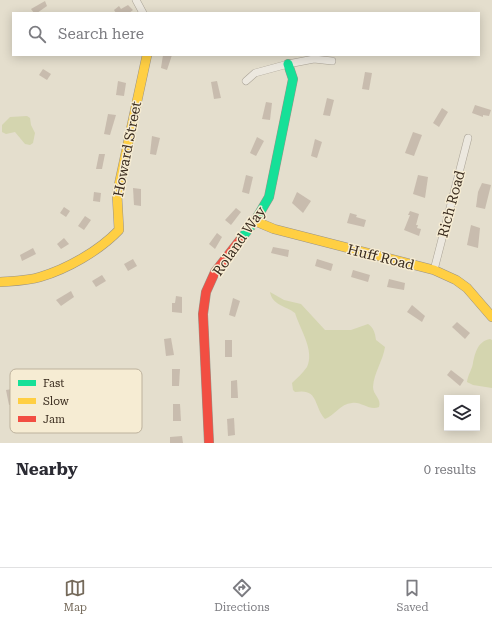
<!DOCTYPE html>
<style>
body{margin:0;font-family:"Roboto Serif",serif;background:#f7f7f7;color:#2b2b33}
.controls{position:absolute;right:12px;bottom:12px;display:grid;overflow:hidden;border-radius:0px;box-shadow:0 2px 10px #0003}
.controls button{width:36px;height:36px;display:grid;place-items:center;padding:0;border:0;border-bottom:1px solid #e1e1e2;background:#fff;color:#2b2b33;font:20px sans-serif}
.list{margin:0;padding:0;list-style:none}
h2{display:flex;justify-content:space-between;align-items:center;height:52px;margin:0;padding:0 16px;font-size:17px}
h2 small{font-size:13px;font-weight:400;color:#7c7c81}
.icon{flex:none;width:22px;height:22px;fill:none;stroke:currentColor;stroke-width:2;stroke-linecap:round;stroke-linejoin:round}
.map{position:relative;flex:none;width:492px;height:443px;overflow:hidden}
.search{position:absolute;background:#fff;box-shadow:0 2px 10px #0003;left:12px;right:12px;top:12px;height:44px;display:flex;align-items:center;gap:10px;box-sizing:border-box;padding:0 14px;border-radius:0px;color:#7c7c81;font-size:15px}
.sheet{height:124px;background:#fff}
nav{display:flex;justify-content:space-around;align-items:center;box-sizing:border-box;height:56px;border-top:1px solid #e1e1e2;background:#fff;font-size:11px;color:#7c7c81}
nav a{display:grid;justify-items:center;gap:2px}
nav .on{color:#756a5b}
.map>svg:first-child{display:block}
.green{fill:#d4d5af}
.building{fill:#c8bcae}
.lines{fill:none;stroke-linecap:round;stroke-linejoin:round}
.street-casing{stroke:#aaa396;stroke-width:8}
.fast-casing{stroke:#999286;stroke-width:10}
.slow-casing{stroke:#999286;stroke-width:10}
.jam-casing{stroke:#999286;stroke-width:10}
.street{stroke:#ece8df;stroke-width:7}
.fast{stroke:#16e098;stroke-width:9}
.slow{stroke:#ffcf43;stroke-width:9}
.jam{stroke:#f24e42;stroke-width:9}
.labels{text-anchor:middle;stroke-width:3;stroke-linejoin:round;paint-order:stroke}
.street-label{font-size:14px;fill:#392b1e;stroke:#f6ecd3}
.key{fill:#f6ecd3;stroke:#bdb29d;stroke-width:1}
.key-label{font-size:11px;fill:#392b1e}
</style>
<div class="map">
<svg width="492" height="443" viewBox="0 0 492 443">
<rect width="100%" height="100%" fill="#e4decd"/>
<g class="green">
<path d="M27,116L30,118L31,125L35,133L33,143L30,145L25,144L15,132L6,134L2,132V125L10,117Z"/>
<path d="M270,292L284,300L301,304L325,330H351L368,324C374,328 375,333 376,340L385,347C383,361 374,372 373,387C373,395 382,399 379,407C369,411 361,401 352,403C340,404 335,415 325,419C313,405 319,388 295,392L293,390L292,383C297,378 303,373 307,367C315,351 300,329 295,313C286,306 272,305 270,292Z"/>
<path d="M490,339L492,340V388L473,385L467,382C468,374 472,370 473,363C475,353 478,341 490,339Z"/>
</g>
<g class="building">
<path d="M45,1L47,6L37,13H34L31,9Z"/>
<path d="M128,5L133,10L129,13H116L114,10L119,6L121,9Z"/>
<path d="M163,55H172L167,70L161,68Z"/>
<path d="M43,69L51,74L47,80L39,75Z"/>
<path d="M365,72L372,73L369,90L362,89Z"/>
<path d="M118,81L126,83L124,96L116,95Z"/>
<path d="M217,81L221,98L214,99L211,82Z"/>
<path d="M327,98L334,100L330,116L323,115Z"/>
<path d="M266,102L272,103L270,120L262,119Z"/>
<path d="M475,105L491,110L489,116L483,115V117L472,113Z"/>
<path d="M442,108L448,112L439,127L433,123Z"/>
<path d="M108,114L116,115L110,135L104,134Z"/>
<path d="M413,132L422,135L414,156L405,153Z"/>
<path d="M152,136L160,138L156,155L150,154Z"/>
<path d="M257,137L264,141L256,156L250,153Z"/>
<path d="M315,139L322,142L317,158L311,156Z"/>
<path d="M99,154H105L102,169H96Z"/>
<path d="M246,175L253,177L249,194L242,192Z"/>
<path d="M418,175L428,177L425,198L413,194Z"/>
<path d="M482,183L491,185L485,209L476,207L478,192Z"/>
<path d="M133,188L141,189V206L134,205Z"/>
<path d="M94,192L101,193L100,202L93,201Z"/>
<path d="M297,192L311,201L303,213L292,203Z"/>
<path d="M64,207L70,211L66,217L60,213Z"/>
<path d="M236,208L241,212L231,225L225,220Z"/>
<path d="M410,211L419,214L416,225H418L417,228L421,229L419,236L404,230L410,215H408Z"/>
<path d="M350,213L357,215L356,217L366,220L364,227L347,223Z"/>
<path d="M85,216L91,220L84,230L78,226Z"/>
<path d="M471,225L480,228L478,248L467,245Z"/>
<path d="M217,233L222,237L215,249L209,244Z"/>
<path d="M64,238L69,244L61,249L57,244Z"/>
<path d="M273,247L289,250L288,257L271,253Z"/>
<path d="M33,248L36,254L22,261L20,255Z"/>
<path d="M133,259L137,266L128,271L124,264Z"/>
<path d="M317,259L333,264L331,271L315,266Z"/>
<path d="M353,270L370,275L368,282L351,277Z"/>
<path d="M102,275L106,281L96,287L92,281Z"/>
<path d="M389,279L405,283L404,290L387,287Z"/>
<path d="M71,291L74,297L61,306L56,300Z"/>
<path d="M176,296L182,297V313L172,312V303H175Z"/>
<path d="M233,298L240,301L235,317L229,315Z"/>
<path d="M412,305L425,316L422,322L407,312Z"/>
<path d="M457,322L470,333L465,339L452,327Z"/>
<path d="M171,338L174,355L166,356L164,339Z"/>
<rect x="225" y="340" width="7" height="17"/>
<path d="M172,369H180L179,386H172Z"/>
<path d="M451,370L464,380L460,386L447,375Z"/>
<path d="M237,380L238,398H231V381Z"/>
<path d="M22,388L25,390L28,401L24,405L14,407L13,404L9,405L6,390L12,389L13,393L20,391Z"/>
<path d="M173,404H180L181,421H173Z"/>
<path d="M234,418L235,435L228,436L227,419Z"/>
<path d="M182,436L183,443H170V437Z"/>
</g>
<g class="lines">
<g class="street-casing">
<g id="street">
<path d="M136,0L143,13"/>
<path d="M246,81L255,73L288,64L314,59L332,61"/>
<path d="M434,270L468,138"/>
</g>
</g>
<g class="fast-casing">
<path id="fast" d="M240,240L255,221L269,197L293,79L288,64"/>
</g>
<g class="slow-casing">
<g id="slow">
<path d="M255,221L274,229L434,270L456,280L467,288L492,317"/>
<path d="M0,282C13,281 27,281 40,277C67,269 99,251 119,230L117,194L147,55"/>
</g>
</g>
<g class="jam-casing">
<path id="jam" d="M209,443L203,314L206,292L215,272L240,240"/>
</g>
<use href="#street" class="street"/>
<use href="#fast" class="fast"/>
<use href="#slow" class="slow"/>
<use href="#jam" class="jam"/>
</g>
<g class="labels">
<g class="street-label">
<text transform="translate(127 149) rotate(-79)" y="5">Howard Street</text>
<text transform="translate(451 204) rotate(-75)" y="5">Rich Road</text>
<text transform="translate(239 241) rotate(-55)" y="5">Roland Way</text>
<text transform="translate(381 257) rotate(14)" y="5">Huff Road</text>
</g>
</g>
<rect x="10" y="369" width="132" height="64" rx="6" class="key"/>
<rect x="18" y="380" width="18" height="6" fill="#16e098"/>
<rect x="18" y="398" width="18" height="6" fill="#ffcf43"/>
<rect x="18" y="416" width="18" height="6" fill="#f24e42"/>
<g class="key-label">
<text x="43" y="387">Fast</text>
<text x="43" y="405">Slow</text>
<text x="43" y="423">Jam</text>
</g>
</svg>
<div class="controls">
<button><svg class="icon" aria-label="layers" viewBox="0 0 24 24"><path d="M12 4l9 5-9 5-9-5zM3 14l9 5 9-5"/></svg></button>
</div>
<div class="search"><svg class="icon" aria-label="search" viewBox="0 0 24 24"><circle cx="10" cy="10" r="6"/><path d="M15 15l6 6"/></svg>Search here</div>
</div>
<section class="sheet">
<h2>Nearby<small>0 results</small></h2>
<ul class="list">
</ul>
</section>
<nav>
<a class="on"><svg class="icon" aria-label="map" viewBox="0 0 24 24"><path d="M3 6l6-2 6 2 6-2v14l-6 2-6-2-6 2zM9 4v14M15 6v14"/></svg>Map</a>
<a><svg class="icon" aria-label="directions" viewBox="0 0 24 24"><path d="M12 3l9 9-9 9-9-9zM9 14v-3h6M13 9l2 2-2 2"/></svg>Directions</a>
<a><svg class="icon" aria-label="saved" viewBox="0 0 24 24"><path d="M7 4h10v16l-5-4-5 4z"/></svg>Saved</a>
</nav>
